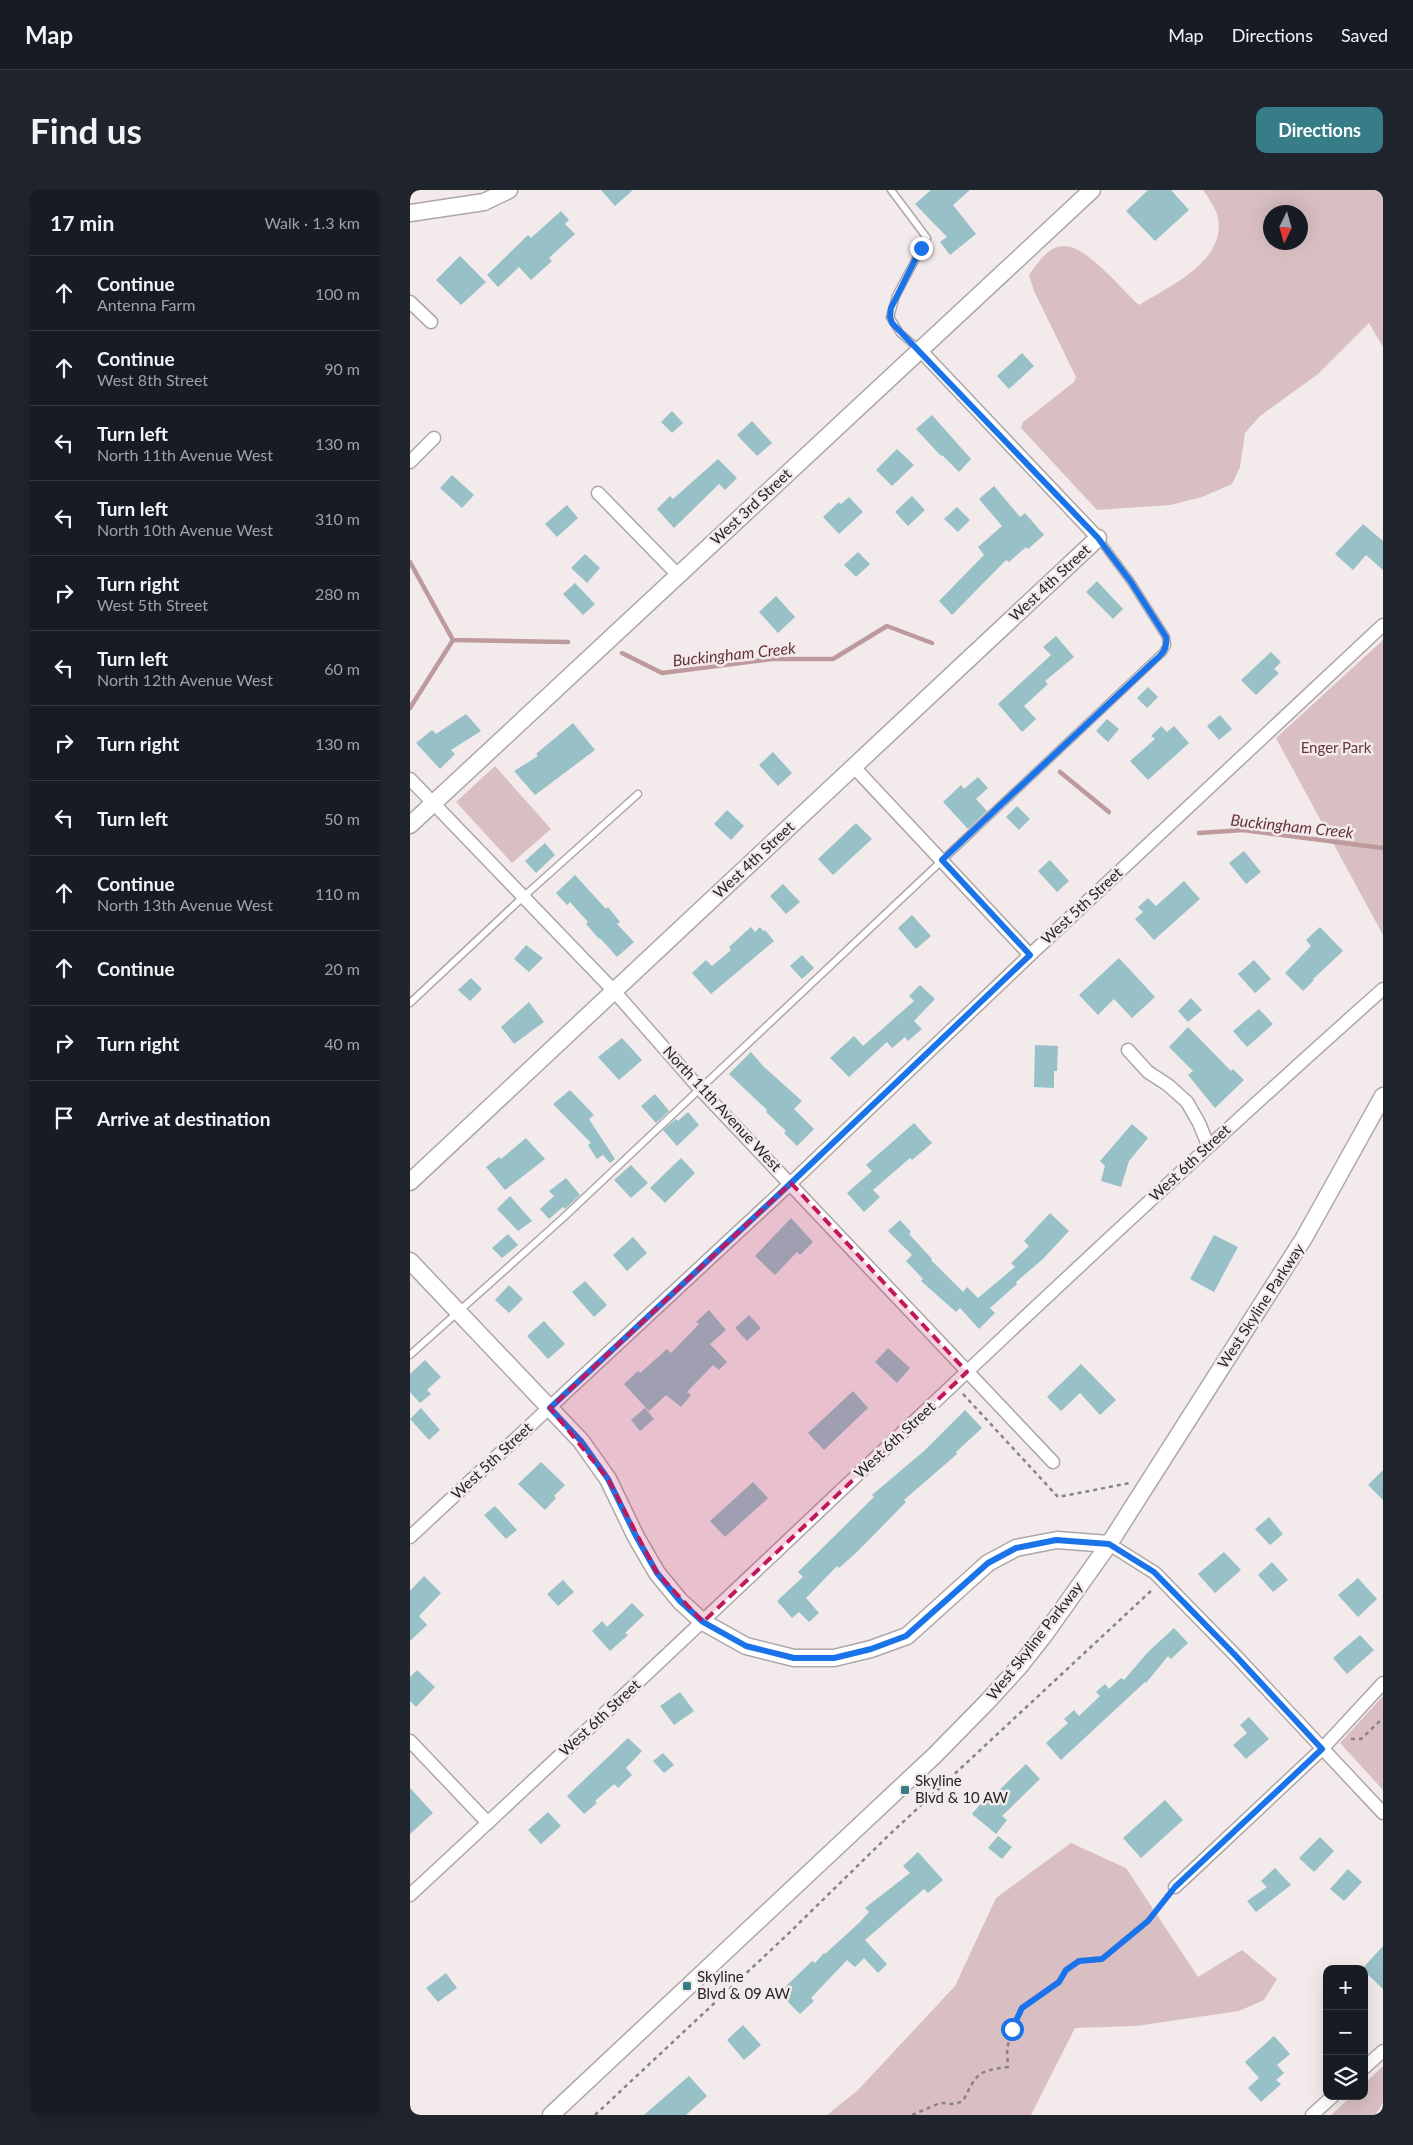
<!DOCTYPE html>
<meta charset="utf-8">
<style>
body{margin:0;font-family:Lato,sans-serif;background:#20242c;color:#f1f3f6}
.controls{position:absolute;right:15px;bottom:15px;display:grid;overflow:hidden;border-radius:10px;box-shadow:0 5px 20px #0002}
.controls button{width:45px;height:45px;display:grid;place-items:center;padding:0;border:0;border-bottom:1px solid #363941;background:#171b24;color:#f1f3f6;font:25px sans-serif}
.compass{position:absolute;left:853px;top:15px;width:45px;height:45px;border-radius:50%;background:#171b24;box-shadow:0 5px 20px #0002;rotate:185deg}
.stop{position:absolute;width:15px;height:15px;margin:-11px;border:4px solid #1a73e8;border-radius:50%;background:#fff}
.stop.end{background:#1a73e8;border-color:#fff;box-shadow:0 1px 5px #0008}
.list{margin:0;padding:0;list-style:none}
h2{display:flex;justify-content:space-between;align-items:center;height:65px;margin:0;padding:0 20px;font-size:21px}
h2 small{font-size:16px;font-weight:400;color:#9ea1a6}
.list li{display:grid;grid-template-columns:32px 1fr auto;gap:15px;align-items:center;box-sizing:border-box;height:75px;padding:0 20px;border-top:1px solid #363941}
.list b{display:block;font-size:19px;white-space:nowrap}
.list p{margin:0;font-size:16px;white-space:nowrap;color:#9ea1a6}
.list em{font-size:16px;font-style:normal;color:#9ea1a6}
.icon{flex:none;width:28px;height:28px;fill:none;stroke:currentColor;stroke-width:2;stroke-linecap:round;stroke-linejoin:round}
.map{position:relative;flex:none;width:973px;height:1925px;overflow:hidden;border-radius:10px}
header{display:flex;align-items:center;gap:30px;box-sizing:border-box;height:70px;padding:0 25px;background:#171b24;border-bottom:1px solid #363941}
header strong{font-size:24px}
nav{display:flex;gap:28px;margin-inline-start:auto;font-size:18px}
.intro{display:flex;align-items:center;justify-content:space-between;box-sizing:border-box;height:120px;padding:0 30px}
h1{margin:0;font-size:35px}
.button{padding:12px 22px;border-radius:10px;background:#367d87;color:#fff;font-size:18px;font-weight:700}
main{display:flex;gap:30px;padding:0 30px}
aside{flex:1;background:#171b24;border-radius:10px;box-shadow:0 5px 20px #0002}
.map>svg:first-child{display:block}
.green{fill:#d9bfc2;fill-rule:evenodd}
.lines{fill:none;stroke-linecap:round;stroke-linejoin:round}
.stream{stroke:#bf9a9d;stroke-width:4.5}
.building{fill:#97c1c7}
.service-casing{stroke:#aea7a7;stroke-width:9}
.minor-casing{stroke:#aea7a7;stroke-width:15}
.tertiary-casing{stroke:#aea7a7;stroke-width:19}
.path{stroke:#888384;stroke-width:2.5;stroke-dasharray:4 4;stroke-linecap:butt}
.service{stroke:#fff;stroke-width:6}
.minor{stroke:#fff;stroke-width:12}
.tertiary{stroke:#fff;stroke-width:16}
.route{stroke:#1a73e8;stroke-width:6}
.marked{fill:#c2185b;fill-opacity:0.2;stroke:#c2185b;stroke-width:4;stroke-dasharray:10 6;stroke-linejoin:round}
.poi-dot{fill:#367d87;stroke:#f2eaeb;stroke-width:2}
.labels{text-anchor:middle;stroke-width:5;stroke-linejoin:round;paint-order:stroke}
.street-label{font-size:15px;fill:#282525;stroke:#f2eaeb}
.park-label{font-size:15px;fill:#6b373f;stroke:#f2eaeb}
.poi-label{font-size:15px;fill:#282525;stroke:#f2eaeb;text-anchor:start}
.water-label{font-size:16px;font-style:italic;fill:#67333b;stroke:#f2eaeb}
</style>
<header>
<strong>Map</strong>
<nav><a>Map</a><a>Directions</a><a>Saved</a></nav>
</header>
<div class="intro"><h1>Find us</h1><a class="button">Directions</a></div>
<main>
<aside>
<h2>17 min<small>Walk · 1.3 km</small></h2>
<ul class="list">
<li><svg class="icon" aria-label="ahead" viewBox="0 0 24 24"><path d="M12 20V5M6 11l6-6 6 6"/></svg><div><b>Continue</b><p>Antenna Farm</p></div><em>100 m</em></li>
<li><svg class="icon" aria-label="ahead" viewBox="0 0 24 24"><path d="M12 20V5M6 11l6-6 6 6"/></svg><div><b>Continue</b><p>West 8th Street</p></div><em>90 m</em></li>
<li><svg class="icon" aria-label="left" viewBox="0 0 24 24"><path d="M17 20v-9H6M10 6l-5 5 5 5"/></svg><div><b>Turn left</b><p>North 11th Avenue West</p></div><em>130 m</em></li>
<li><svg class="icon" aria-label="left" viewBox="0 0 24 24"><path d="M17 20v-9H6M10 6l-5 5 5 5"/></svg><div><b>Turn left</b><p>North 10th Avenue West</p></div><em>310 m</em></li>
<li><svg class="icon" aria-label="right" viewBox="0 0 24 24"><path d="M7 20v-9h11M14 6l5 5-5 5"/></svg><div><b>Turn right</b><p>West 5th Street</p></div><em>280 m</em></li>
<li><svg class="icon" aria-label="left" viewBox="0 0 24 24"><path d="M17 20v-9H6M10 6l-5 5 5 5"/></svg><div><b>Turn left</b><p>North 12th Avenue West</p></div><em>60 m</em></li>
<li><svg class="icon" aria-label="right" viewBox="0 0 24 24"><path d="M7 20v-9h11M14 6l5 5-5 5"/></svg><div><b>Turn right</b></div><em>130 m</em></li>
<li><svg class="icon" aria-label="left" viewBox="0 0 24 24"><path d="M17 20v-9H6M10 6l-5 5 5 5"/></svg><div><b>Turn left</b></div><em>50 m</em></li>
<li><svg class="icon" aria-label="ahead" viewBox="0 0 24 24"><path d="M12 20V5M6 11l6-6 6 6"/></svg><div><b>Continue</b><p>North 13th Avenue West</p></div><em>110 m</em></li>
<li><svg class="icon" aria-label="ahead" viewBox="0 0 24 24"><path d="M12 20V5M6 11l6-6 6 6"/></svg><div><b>Continue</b></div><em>20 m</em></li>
<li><svg class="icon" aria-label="right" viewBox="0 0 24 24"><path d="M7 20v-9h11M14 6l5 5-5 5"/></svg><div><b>Turn right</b></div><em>40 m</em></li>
<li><svg class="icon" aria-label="arrive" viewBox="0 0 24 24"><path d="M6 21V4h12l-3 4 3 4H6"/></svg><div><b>Arrive at destination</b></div></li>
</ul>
</aside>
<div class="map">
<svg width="973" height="1925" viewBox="0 0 973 1925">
<rect width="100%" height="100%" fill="#f2eaeb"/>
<g class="green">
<path d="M793,0H973V157L959,133L908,184L850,226L835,243L830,277L822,294L792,307L760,315L687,320L611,238L613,232L664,192L666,187L624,101L619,85C627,74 638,56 654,56C676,55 713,101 729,115C760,96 820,69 807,24C804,16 798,7 793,0ZM861,22H891V52H861Z"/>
<path d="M973,450V745L866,548Z"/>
<path d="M85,576L141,639L102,673L46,612Z"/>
<path d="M973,1506V1600L930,1553Z"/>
<path d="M661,1653L716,1678L788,1787L832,1760L867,1789L854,1810L829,1821L726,1836L665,1838L621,1925H417L448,1900L545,1796L586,1708Z"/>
<path d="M973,1876V1913L965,1925H921L942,1906H954V1894Z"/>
</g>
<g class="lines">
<g class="stream">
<path d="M0,372L43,450L158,452"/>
<path d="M212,463L252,483L362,469H423L477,436L522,453"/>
<path d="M0,518L43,450"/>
<path d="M650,582L699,622"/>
<path d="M789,643L833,640L973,658"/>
</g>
</g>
<g class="building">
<path d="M191,0H223L205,16Z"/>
<path d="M521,0H560L543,15L566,44L540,65L530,52L537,47L505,14Z"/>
<path d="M738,0H761L779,20L745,51L716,21Z"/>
<path d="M151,21L159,30L155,34L165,44L139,68L142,71L121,90L109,77L88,97L77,85L118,45L121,48Z"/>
<path d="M50,66L76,92L51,115L26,90Z"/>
<path d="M612,163L624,176L599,199L587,186Z"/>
<path d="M262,221L273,233L262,243L251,232Z"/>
<path d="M522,225L561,269L549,282L532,265L531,266L506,239Z"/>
<path d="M342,231L362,253L347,266L327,245Z"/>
<path d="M487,259L504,275L482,296L466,280Z"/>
<path d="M308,269L327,288L315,300L309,294L264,338L247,319L260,306L263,309Z"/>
<path d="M42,285L64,305L52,318L30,298Z"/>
<path d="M584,296L610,327L615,323L634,345L618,359L616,357L599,372L596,370L542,425L529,411L574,365L568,357L592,336L569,309Z"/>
<path d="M502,306L515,320L498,336L485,322Z"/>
<path d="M439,307L453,322L429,344L413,327L429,312L431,314Z"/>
<path d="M157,315L168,328L147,347L135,334Z"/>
<path d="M547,317L560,330L548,342L534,329Z"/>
<path d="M953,334L973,351V380L956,365L943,380L925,364Z"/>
<path d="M448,362L460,374L446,387L434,375Z"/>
<path d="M175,364L190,378L177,393L161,378Z"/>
<path d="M687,391L713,419L703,429L676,402Z"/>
<path d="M165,393L185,414L173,425L153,404Z"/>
<path d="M366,406L385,427L368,443L349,422Z"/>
<path d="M646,446L664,467L635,491L638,494L614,516L626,529L612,542L588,514L641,465L633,457Z"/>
<path d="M861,462L871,472L864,479L869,483L846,505L831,490Z"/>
<path d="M738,497L748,507L737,518L727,508Z"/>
<path d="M56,524L71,541L41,560L45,564L30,579L6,553L22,540L26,544Z"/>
<path d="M810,525L822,539L809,550L797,536Z"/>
<path d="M697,529L709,539L698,552L686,541Z"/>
<path d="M163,533L185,560L125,605L104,581L128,566L126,564Z"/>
<path d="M751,536L757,542L764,536L779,553L738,590L720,571L745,549L741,546Z"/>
<path d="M363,562L382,583L368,596L349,575Z"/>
<path d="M568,587L578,598L566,609L577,621L558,639L533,612L551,595L554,599Z"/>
<path d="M607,616L620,629L609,640L596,627Z"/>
<path d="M317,620L334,636L321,650L304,634Z"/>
<path d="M446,633L462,649L423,685L408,669Z"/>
<path d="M135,653L145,665L126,683L115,671Z"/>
<path d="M834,661L851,682L836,694L819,673Z"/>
<path d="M640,670L659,691L647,702L628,681Z"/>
<path d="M165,685L196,719L198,717L210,732L207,734L224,752L207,767L190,748L189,749L176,734L178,732L160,712L157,715L146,703Z"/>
<path d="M774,691L790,709L744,750L725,729L733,722L728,717L738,708L746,716Z"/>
<path d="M373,694L390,712L376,724L360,706Z"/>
<path d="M502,725L521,746L506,759L488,738Z"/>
<path d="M341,737L345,742L350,737L353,741L355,740L364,751L301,804L282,783L296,770L302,776L321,760L319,757Z"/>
<path d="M910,737L933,761L903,789L904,790L893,801L875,783L901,756L896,750Z"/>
<path d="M116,755L133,768L119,782L104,769Z"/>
<path d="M392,765L404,778L392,789L380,776Z"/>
<path d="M709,768L745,807L722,828L704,809L688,825L669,805Z"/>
<path d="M844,770L861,789L845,803L828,784Z"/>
<path d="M61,788L72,799L60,811L48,800Z"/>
<path d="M510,795L525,809L504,831L512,839L498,851L495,847L482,858L477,852L439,887L420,868L444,846L453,856L504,811L499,806Z"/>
<path d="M781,808L792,820L778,832L768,821Z"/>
<path d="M119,812L134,832L104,854L91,837Z"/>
<path d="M849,819L863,834L837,857L823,841Z"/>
<path d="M778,837L821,881L823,879L834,890L805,918L778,885L783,881L759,857Z"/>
<path d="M212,848L232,870L209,890L188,867Z"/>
<path d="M625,855L648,856L647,881H644V898L624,897Z"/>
<path d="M341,862L353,876L392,911L384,919L404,939L387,956L374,943L376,941L356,922L357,920L319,884Z"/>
<path d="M160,900L184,925L179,929L205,969L200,973L193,965L187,969L178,955L181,953L143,914Z"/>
<path d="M245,904L259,921L246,933L231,916Z"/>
<path d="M278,922L289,935L267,956L253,940L266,929L268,931Z"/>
<path d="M504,933L522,953L502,970L500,968L463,1000L470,1007L454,1022L437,1003L462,981L456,975Z"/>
<path d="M722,934L738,948L719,971L711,997L691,991L695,976L690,971Z"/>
<path d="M116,948L135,969L95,1000L76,977L89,967L91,969Z"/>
<path d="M271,968L285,983L255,1013L240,998Z"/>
<path d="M221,975L238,993L221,1008L204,990Z"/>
<path d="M156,988L170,1005L155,1019L153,1017L139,1029L130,1019L144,1006L139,1001Z"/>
<path d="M100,1006L122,1031L108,1041L87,1019Z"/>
<path d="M640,1023L659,1041L633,1069L606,1092L607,1094L580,1118L585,1123L569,1139L550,1118L546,1122L511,1091L513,1089L496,1071L502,1065L478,1041L490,1030L501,1042L499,1044L522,1069L521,1070L553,1102L557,1097L568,1108L605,1077L601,1073L619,1056L614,1051Z"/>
<path d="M381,1028L403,1052L390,1065L387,1062L365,1085L345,1066Z"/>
<path d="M98,1044L108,1055L92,1068L82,1058Z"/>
<path d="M804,1045L828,1057L804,1102L780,1089Z"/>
<path d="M223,1047L237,1063L217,1081L203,1065Z"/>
<path d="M175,1091L197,1115L184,1127L162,1102Z"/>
<path d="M99,1095L113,1109L99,1123L85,1110Z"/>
<path d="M299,1120L316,1140L300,1154L317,1172L309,1180L303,1175L277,1202L281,1205L271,1217L256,1205L239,1221L214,1194L228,1181L230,1183L257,1159L261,1163L289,1134L286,1132Z"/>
<path d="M339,1125L351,1138L337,1151L325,1138Z"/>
<path d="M134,1131L155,1154L138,1169L117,1146Z"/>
<path d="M478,1158L500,1178L487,1193L465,1172Z"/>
<path d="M15,1170L31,1187L17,1200L21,1204L10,1213L0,1202V1184Z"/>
<path d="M671,1174L706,1210L690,1225L670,1203L651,1221L637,1207Z"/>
<path d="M443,1201L458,1218L414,1260L398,1243Z"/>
<path d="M11,1218L30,1240L19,1250L0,1229Z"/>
<path d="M235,1218L244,1229L230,1241L221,1230Z"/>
<path d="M555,1220L572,1238L546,1262L547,1264L494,1310L496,1312L447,1362L429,1378L427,1376L396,1408L409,1423L399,1432L389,1422L382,1428L367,1411L393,1387L388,1382L464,1307L462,1305L514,1261Z"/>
<path d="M131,1272L155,1295L144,1306L146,1308L135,1320L108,1294Z"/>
<path d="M973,1280V1310L958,1295Z"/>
<path d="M343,1292L358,1308L315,1347L300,1331Z"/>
<path d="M85,1316L107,1340L96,1349L74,1325Z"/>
<path d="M859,1327L873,1344L860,1355L845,1339Z"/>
<path d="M814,1362L831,1380L805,1403L788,1384Z"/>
<path d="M862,1372L878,1390L863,1402L848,1385Z"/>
<path d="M14,1386L31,1403L9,1426L17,1435L0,1451V1401Z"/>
<path d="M948,1388L967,1409L948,1427L928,1405Z"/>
<path d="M153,1390L164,1402L148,1416L137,1404Z"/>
<path d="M222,1413L234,1425L215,1443L218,1445L200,1461L182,1441L192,1431L197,1437Z"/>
<path d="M764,1438L778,1453L761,1469L758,1466L736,1493L735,1492L651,1570L636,1553L658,1533L654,1529L664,1520L669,1526L690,1506L686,1502L695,1494L699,1499L711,1488L714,1490L738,1462Z"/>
<path d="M950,1445L964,1460L937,1484L923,1468Z"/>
<path d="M7,1480L25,1497L6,1517L0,1511V1487Z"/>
<path d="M270,1502L284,1521L264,1535L250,1516Z"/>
<path d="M839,1527L859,1549L836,1569L823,1555L837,1543L830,1535Z"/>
<path d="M218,1548L232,1561L216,1578L222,1585L208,1598L204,1594L185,1611L187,1613L174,1624L157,1606Z"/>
<path d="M253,1563L264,1575L254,1583L243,1571Z"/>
<path d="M616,1574L630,1589L592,1626L597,1630L586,1644L562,1624L573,1611L576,1613Z"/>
<path d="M0,1598L23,1623L0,1644Z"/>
<path d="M755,1610L773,1630L731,1668L713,1648Z"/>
<path d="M138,1622L151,1636L131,1654L118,1640Z"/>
<path d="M588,1646L602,1657L592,1669L578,1658Z"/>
<path d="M910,1647L924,1661L904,1682L889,1668Z"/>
<path d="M508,1662L533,1690L518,1703L514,1699L455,1750L477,1774L468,1783L454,1768L445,1777L437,1770L401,1808L404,1811L390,1824L369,1803L402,1771L405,1773L414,1763L415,1764L449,1733L459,1722L455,1718L500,1683L493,1676Z"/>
<path d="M865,1678L881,1695L846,1722L837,1711L857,1697L851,1691Z"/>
<path d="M938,1679L952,1692L934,1711L920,1699Z"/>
<path d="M973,1756V1799L952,1779Z"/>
<path d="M36,1783L47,1798L28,1812L16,1798Z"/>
<path d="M333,1835L351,1855L334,1870L317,1850Z"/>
<path d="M864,1846L880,1864L867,1875L874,1883L866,1890L871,1894L851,1912L838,1898L849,1888L835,1872Z"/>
<path d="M279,1886L297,1906L276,1925H234Z"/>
</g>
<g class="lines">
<g class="service-casing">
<g id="service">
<path d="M481,0L517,48L486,106L480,127L490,143L510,160"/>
<path d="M0,813L112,708L228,604"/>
<path d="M0,1165L153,1028L753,462L757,455L756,447L721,392L689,349"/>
</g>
</g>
<g class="minor-casing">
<g id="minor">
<path d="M0,112L21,132"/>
<path d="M510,160L688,348"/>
<path d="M0,272L24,248"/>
<path d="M188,303L268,385"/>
<path d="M443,576L620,765"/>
<path d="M0,589L204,801L290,899L643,1272"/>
<path d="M718,860L738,882L758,895L777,912L789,933L798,955"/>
<path d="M0,1347L381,993L620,765L973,435"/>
<path d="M699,1354L745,1383L825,1465L973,1623"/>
<path d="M0,1551L78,1633"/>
<path d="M765,1697L912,1559L973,1493"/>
<path d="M0,1705C326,1404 642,1094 973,799"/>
<path d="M954,1878L973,1861"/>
<path d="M902,1925L923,1906"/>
</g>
</g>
<g class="tertiary-casing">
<g id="tertiary">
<path d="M0,23L74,12L99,0"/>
<path d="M0,635L682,0"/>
<path d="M0,992L688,348"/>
<path d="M0,1071L171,1251L198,1289L226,1347L247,1383L270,1411L293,1432L336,1456L384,1468H424L461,1459L497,1446L578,1373L606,1358L647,1350L699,1354"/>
<path d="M141,1925L525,1565L577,1512L609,1477L635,1444L699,1354L894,1048L973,906"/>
</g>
</g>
<g class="path">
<path d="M553,1204L648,1307L720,1293"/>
<path d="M941,1549H951L973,1528"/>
<path d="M185,1925L377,1745L478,1646L742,1400"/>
<path d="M502,1925L530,1913L545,1914L553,1911C567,1884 566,1881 598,1877L597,1859L602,1839L612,1818L649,1792L656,1780L669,1771L692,1769L738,1731L757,1708"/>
</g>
<use href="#service" class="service"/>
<use href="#minor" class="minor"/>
<use href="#tertiary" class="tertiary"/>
</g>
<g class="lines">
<path class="route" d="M511,58L481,118L480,127L482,133L688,348L721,392L756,447C758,460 751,465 742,473L532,670L620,765L381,993L140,1218L171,1251L198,1289L226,1346L247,1383L270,1411L293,1432L336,1456L384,1468H424L461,1459L496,1446L578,1373L606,1358L646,1350L699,1354L744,1382L825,1465L912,1559L765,1697L738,1731L692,1769L669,1771L656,1780L649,1792L612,1818L602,1839"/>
</g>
<path class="marked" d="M381,993L557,1182L293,1432L247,1383L198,1289L140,1218Z"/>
<g class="poi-dot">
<rect x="490" y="1595" width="10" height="10" rx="2.5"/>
<rect x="272" y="1791" width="10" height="10" rx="2.5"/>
</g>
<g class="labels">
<g class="street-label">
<text transform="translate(341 317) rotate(-43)" y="5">West 3rd Street</text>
<text transform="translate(640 393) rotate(-43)" y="5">West 4th Street</text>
<text transform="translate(344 670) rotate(-43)" y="5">West 4th Street</text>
<text transform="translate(672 716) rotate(-43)" y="5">West 5th Street</text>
<text transform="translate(312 919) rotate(47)" y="5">North 11th Avenue West</text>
<text transform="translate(780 973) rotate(-43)" y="5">West 6th Street</text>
<text transform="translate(851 1116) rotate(-57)" y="5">West Skyline Parkway</text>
<text transform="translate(485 1250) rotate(-43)" y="5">West 6th Street</text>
<text transform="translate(82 1271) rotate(-43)" y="5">West 5th Street</text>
<text transform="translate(625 1451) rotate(-52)" y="5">West Skyline Parkway</text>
<text transform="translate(190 1528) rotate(-43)" y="5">West 6th Street</text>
</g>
<g class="park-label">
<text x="926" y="563">Enger Park</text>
</g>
<g class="poi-label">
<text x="505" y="1596">Skyline<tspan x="505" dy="17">Blvd &amp; 10 AW</tspan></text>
<text x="287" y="1792">Skyline<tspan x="287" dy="17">Blvd &amp; 09 AW</tspan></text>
</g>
<g class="water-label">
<text transform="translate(324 464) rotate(-6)" y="6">Buckingham Creek</text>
<text transform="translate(882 636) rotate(6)" y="6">Buckingham Creek</text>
</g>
</g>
</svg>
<div class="controls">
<button>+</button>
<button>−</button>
<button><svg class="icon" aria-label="layers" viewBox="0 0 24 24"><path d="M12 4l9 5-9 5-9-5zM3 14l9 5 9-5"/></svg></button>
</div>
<svg class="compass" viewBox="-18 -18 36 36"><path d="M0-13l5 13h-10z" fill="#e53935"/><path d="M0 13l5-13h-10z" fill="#9ea1a6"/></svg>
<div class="stop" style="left:602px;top:1839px"></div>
<div class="stop end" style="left:511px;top:58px"></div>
</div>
</main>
